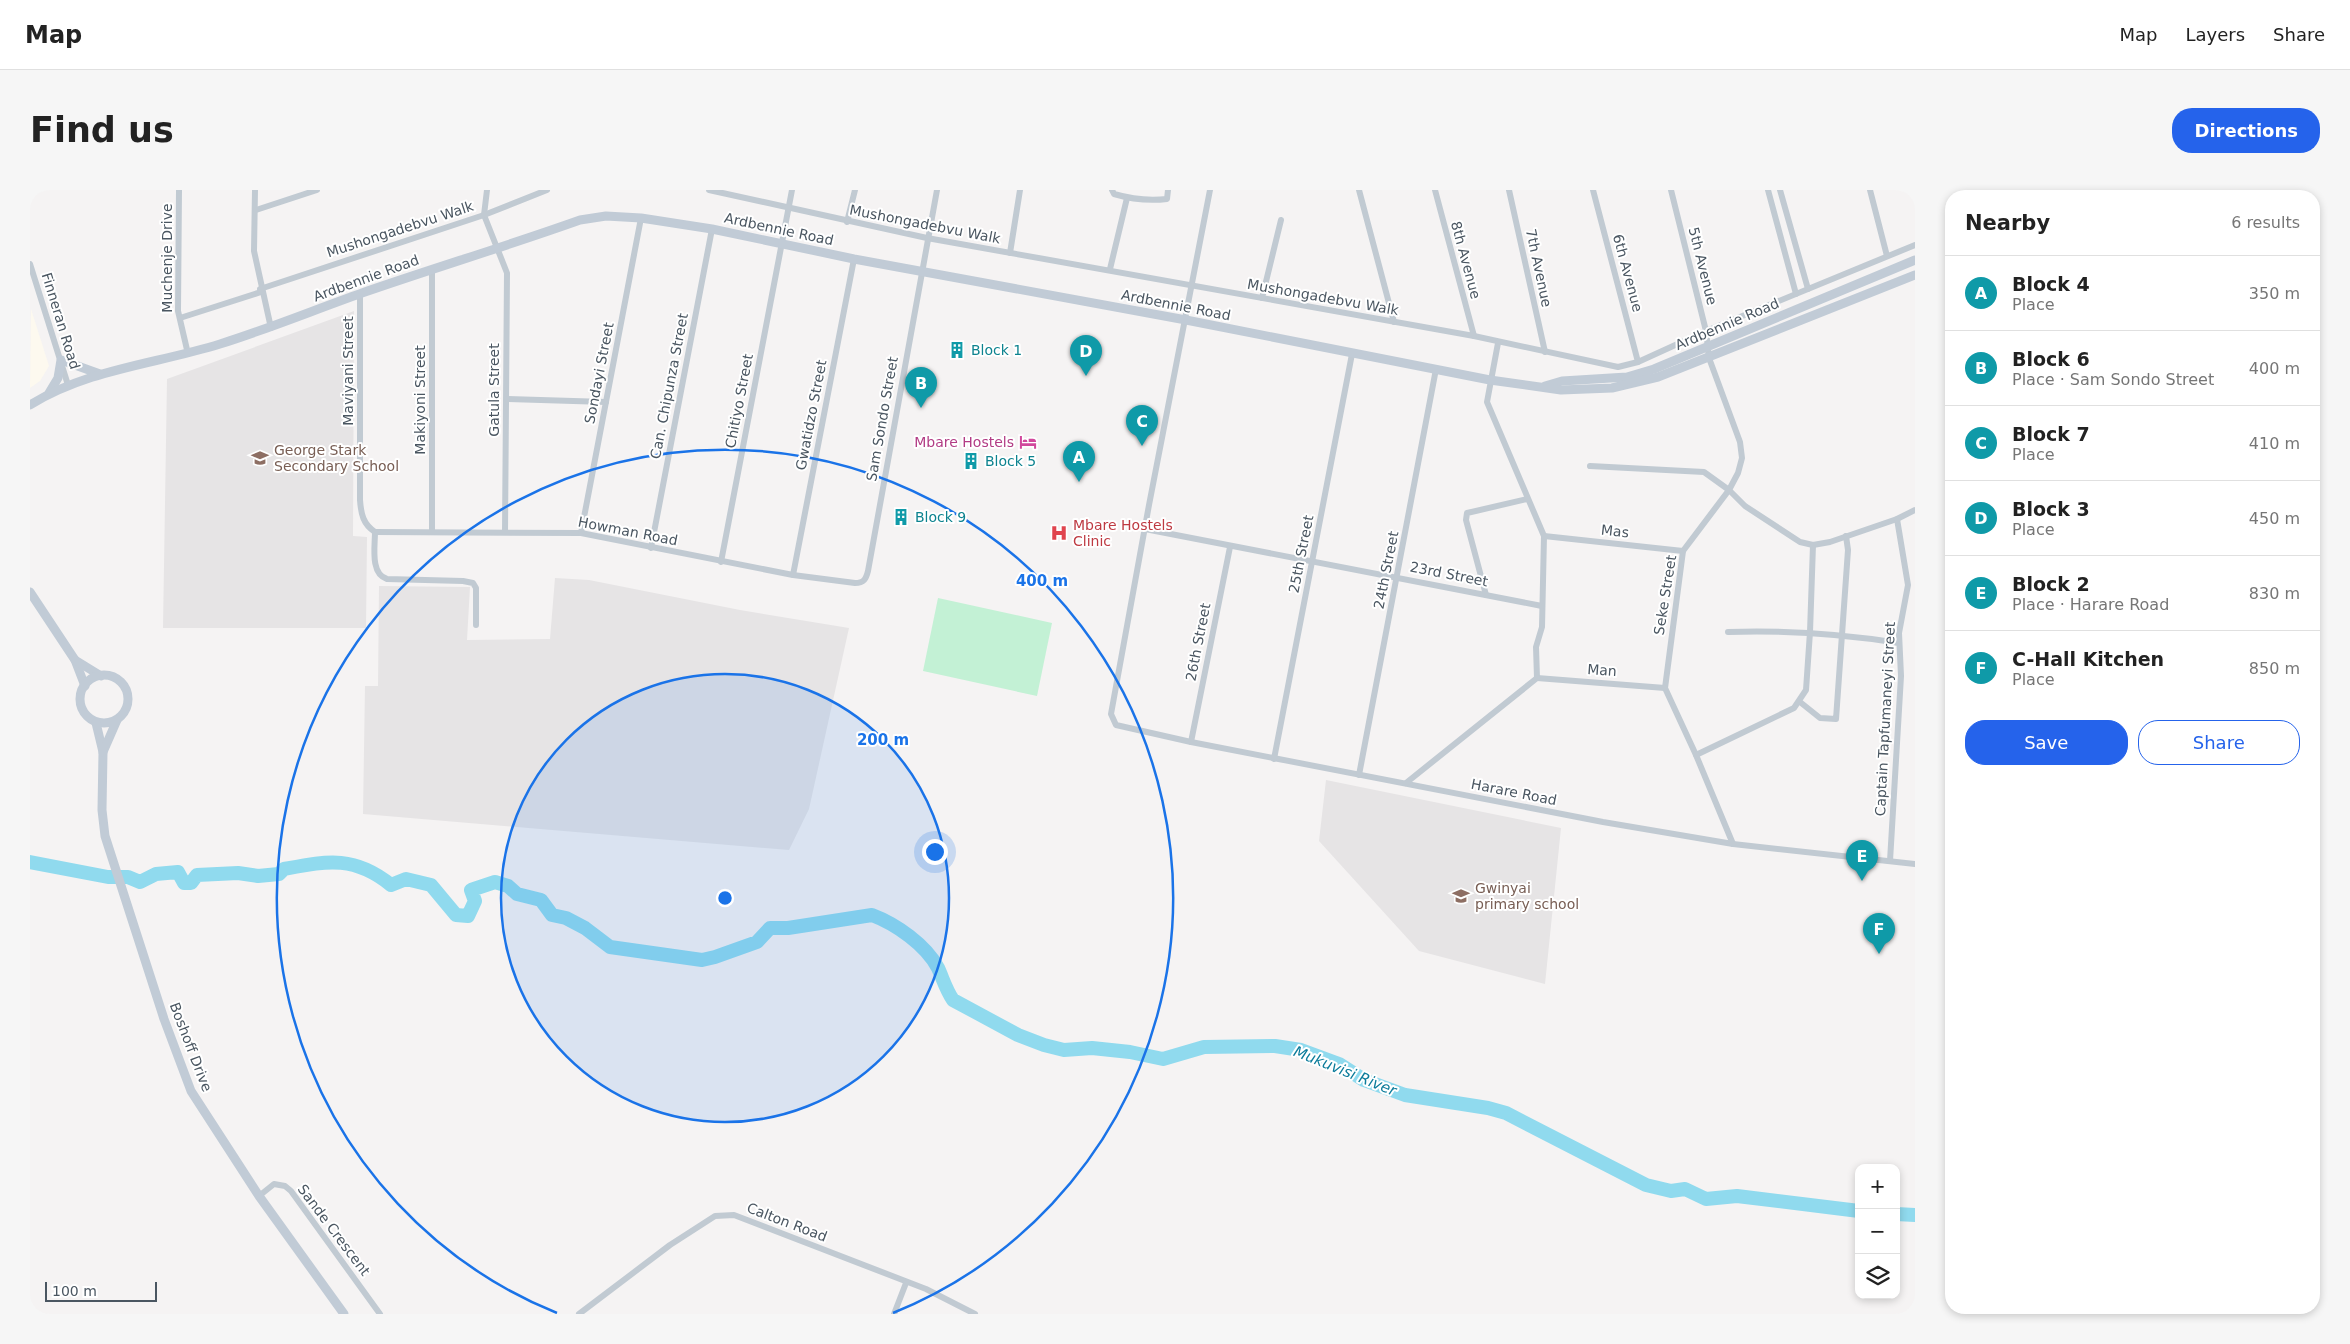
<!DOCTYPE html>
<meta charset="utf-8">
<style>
body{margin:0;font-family:"DejaVu Sans",sans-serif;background:#f6f6f6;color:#222}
.controls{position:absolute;right:15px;bottom:15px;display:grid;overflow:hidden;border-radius:10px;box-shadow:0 2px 8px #0003}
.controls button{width:45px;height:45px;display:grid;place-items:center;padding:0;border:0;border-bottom:1px solid #e0e0e0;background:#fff;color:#222;font:25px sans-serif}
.scale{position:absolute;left:15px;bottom:12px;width:112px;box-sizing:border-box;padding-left:5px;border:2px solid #4a5661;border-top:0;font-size:14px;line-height:18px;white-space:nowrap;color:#4a5661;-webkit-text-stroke:4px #fff;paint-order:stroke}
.you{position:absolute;left:904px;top:661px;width:18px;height:18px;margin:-12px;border:4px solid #fff;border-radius:50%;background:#1a73e8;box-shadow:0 0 0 8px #1a73e833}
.badge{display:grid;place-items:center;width:32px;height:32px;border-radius:50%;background:#2563eb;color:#fff;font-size:16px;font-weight:700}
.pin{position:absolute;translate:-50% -41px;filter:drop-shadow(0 1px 2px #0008)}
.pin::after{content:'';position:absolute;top:26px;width:18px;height:15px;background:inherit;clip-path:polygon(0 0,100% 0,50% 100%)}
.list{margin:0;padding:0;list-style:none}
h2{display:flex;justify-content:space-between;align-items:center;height:65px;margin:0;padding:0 20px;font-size:21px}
h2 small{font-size:16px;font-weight:400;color:#767676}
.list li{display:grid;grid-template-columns:32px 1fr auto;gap:15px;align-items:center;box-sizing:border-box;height:75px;padding:0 20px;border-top:1px solid #e0e0e0}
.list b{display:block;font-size:19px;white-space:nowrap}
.list p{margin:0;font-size:16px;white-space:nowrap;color:#767676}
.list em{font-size:16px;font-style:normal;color:#767676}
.actions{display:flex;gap:10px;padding:15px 20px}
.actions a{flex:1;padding:11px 0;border:1px solid #2563eb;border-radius:20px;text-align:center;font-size:18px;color:#2563eb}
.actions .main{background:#2563eb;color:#fff}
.icon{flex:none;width:28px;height:28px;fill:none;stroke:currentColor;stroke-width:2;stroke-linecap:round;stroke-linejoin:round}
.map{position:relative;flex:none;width:1885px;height:1124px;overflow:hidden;border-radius:20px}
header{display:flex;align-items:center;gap:30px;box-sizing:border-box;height:70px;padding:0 25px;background:#fff;border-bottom:1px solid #e0e0e0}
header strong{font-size:24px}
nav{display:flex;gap:28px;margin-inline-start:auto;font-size:18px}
.intro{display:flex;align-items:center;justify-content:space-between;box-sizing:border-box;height:120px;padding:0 30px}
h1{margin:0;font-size:35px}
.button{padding:12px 22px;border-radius:20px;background:#2563eb;color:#fff;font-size:18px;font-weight:700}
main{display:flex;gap:30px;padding:0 30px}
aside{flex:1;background:#fff;border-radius:20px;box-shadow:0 2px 8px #0003}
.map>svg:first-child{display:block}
.commercial{fill:#fdf9ef}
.education{fill:#e6e4e5}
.green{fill:#c3f1d5}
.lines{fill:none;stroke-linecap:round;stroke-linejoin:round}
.river{stroke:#90daee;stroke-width:14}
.minor{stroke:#c1cad2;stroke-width:6}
.secondary{stroke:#c1cbd6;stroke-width:9}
.ring{fill:none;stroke:#1a73e8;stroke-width:2.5}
.labels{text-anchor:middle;stroke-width:4;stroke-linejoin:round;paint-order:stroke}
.street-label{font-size:14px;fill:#4a5661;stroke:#fff}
.culture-label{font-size:14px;fill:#0d838f;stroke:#fff;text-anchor:start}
.hotel-label{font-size:14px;fill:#b23c85;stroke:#fff;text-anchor:end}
.education-label{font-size:14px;fill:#785e54;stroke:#fff;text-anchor:start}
.health-label{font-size:14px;fill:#be3a42;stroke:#fff;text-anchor:start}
.water-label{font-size:15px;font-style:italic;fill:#0c7c9b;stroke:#fff}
.centre{fill:#1a73e8;stroke:#fff;stroke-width:2.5}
.ring-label{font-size:15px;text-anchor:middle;font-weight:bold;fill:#1a73e8;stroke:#fff;stroke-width:4;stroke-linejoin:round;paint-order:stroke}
</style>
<header>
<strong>Map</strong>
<nav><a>Map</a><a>Layers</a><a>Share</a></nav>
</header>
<div class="intro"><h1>Find us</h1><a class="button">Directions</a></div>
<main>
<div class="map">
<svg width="1885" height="1124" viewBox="0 0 1885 1124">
<rect width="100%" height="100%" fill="#f5f3f3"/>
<path class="commercial" d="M1,119L19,176L10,191L0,198Z"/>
<g class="education">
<path d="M324,121L323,346L337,347L336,438H133L137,189Z"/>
<path d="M525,388L559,390L710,420L819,438L779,619L759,660L333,624L335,496H348L349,396L440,397L437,450L520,449Z"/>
<path d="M1296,590L1531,638L1515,794L1389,761L1289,651Z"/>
</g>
<path class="green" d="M908,408L1022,433L1007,506L893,481Z"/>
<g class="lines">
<g class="river">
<path d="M0,672L78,687H98L110,692L126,684L148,682L154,693H161L167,685L208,683L228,686L249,684L254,679C297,671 324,665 361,695L376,689L401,695L426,725L438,726L445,711L441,700L465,692L478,696L487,704L511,710L522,725L536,728L555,738L580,757L672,770L685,767L727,752L740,738H758L842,725C866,734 896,755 908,778C913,789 916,800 923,810L988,845L1014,855L1034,860L1062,858L1100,862L1133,869L1174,857L1245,856L1271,860L1309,874L1334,890L1375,905L1458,918L1476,923L1616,995L1641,1001L1655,999L1676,1009L1707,1006L1829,1021"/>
<path d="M1866,1024L1885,1025"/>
</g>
<g class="minor">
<path d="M149,0L148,121L158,164"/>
<path d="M225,0L224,61L241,138"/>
<path d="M457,0L454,25L477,83L475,342"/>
<path d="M679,0L897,48L1444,146L1588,177L1608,172L1676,141L1885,55"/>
<path d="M1082,0L1084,4C1101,9 1120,11 1137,9L1138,0"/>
<path d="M1180,0L1119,315L1081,524L1086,535L1161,552L1573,632L1703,654L1885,674"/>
<path d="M1329,0L1364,132"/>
<path d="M1405,0L1444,146"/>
<path d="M1479,0L1515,162"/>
<path d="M1563,0L1608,172"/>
<path d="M1641,0L1676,141L1679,168L1710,252L1712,268L1708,283L1699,300L1653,361L1635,498L1666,565L1703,654"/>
<path d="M1738,0L1766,104"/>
<path d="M1750,0L1778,99"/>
<path d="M1840,0L1857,66"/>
<path d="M226,20L287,0"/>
<path d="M817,32L825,0"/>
<path d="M980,63L990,0"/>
<path d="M0,74L38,195"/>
<path d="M1080,79L1097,8"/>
<path d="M230,99L454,25L517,0"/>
<path d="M330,104V310C331,324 333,334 345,342"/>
<path d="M1232,108L1251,30"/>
<path d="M150,128L231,102"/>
<path d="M1468,153L1457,212L1514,346L1512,437L1506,457L1507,488"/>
<path d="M477,209L576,212"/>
<path d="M1560,276L1674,282L1699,300L1715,316L1770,352L1783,355L1800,352L1867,329L1885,320"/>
<path d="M1115,339L1512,416"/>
<path d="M402,341V79"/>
<path d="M345,342L551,343L763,385L825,393C834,393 836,389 838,381L907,0"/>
<path d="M345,342C345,356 340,384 357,389L433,391L443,393L446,398V435"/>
<path d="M551,343L611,28"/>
<path d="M1514,346L1653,361"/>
<path d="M621,358L682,39"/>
<path d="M691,372L762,0"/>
<path d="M763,385L824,69"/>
<path d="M1456,405L1436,330L1437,323L1497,309"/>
<path d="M1698,442C1756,440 1812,444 1869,453"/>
<path d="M1507,488L1635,498"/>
<path d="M1770,512L1790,528L1806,529L1818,360L1816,346"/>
<path d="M1161,552L1200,357"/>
<path d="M1666,565L1764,518L1776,500L1780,442L1783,355"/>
<path d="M1244,569L1322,164"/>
<path d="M1329,585L1406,179"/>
<path d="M1376,593L1507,488"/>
<path d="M1860,671L1871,486L1869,443L1878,395L1867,329"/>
<path d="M229,1006L244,994L255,996L261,1001L350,1124"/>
<path d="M549,1124L640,1055L685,1026L704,1025L896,1099L945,1124"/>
<path d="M864,1124L876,1093"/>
</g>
<g class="secondary">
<path d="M1515,196L1532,191L1597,187L1624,179L1885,70"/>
<path d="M19,203L28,188L31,170L70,184"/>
<path d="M0,215C58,179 126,174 190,154C238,139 284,120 332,103C404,78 477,56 550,30L576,26L611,28L682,39L824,69L1156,130L1460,190L1531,200L1582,198L1628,187L1885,85"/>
<path d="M0,402L45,470L55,496"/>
<path d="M45,470L71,486"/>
<circle cx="74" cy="509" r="24"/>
<path d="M66,533L73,562L72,620L75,646L134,829L161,901L229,1006L314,1124"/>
<path d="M73,562L87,530"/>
</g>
</g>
<circle cx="695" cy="708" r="224" fill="#1a73e8" fill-opacity=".12"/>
<g class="ring">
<circle cx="695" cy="708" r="224"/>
<path d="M527 1123A448 448 0 1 1 863 1123"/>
</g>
<defs>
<g id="building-bare" transform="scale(1.35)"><path d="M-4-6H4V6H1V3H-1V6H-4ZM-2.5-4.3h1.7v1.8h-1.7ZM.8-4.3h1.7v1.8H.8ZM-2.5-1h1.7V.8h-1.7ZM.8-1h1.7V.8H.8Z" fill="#0f9aa8" stroke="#fff" stroke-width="2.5" paint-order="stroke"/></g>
<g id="hotel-bare" transform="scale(1.35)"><path d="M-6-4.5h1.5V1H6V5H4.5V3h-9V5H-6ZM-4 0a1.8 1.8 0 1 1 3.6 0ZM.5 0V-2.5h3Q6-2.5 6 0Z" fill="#d1479c" stroke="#fff" stroke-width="2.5" paint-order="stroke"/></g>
<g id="school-bare" transform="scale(1.35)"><path d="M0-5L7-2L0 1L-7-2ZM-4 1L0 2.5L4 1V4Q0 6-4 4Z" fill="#8d6e63" stroke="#fff" stroke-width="2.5" paint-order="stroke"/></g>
<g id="hospital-bare" transform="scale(1.35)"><path d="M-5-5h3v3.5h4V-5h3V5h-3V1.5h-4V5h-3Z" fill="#e0444e" stroke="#fff" stroke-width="2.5" paint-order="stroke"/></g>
</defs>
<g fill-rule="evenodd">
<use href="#building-bare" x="927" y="160"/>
<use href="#hotel-bare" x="998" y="252"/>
<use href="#school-bare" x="230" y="268"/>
<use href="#building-bare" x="941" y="271"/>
<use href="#building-bare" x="871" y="327"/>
<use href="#hospital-bare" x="1029" y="343"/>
<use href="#school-bare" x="1431" y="706"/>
</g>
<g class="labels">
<g class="street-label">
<text transform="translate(895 34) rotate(11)" y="5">Mushongadebvu Walk</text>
<text transform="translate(370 39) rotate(-18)" y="5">Mushongadebvu Walk</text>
<text transform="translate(749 39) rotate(12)" y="5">Ardbennie Road</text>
<text transform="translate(137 68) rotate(-90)" y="5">Muchenje Drive</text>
<text transform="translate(1436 70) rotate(75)" y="5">8th Avenue</text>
<text transform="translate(1673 76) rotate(76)" y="5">5th Avenue</text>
<text transform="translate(1509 78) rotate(78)" y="5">7th Avenue</text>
<text transform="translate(1598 83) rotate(75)" y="5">6th Avenue</text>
<text transform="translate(336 88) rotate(-20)" y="5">Ardbennie Road</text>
<text transform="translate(1293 107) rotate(10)" y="5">Mushongadebvu Walk</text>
<text transform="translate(1146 115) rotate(11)" y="5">Ardbennie Road</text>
<text transform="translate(31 131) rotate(73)" y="5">Finneran Road</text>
<text transform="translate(1697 134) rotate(-23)" y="5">Ardbennie Road</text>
<text transform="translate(318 181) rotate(-90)" y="5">Maviyani Street</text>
<text transform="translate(569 183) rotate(-79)" y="5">Sondayi Street</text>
<text transform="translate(639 196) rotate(-79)" y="5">Can. Chipunza Street</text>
<text transform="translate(464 200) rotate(-90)" y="5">Gatula Street</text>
<text transform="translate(390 210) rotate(-90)" y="5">Makiyoni Street</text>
<text transform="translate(709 211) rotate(-79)" y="5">Chitiyo Street</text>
<text transform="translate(781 225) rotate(-79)" y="5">Gwatidzo Street</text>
<text transform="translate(852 229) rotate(-80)" y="5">Sam Sondo Street</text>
<text transform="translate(598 341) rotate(11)" y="5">Howman Road</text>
<text transform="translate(1585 341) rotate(6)" y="5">Mas</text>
<text transform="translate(1271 364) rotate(-79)" y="5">25th Street</text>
<text transform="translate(1356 380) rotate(-79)" y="5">24th Street</text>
<text transform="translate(1419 384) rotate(11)" y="5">23rd Street</text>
<text transform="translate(1635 405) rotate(-81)" y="5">Seke Street</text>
<text transform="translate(1168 452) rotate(-79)" y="5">26th Street</text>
<text transform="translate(1572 480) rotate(4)" y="5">Man</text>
<text transform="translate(1855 529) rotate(-87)" y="5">Captain Tapfumaneyi Street</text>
<text transform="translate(1484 602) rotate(11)" y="5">Harare Road</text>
<text transform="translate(161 857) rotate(69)" y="5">Boshoff Drive</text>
<text transform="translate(757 1032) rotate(21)" y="5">Calton Road</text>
<text transform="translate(304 1040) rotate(53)" y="5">Sande Crescent</text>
</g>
<g class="culture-label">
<text x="941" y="165">Block 1</text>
<text x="955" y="276">Block 5</text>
<text x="885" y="332">Block 9</text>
</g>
<g class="hotel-label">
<text x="984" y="257">Mbare Hostels</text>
</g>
<g class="education-label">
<text x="244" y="265">George Stark<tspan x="244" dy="16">Secondary School</tspan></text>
<text x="1445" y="703">Gwinyai<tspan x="1445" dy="16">primary school</tspan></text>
</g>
<g class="health-label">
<text x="1043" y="340">Mbare Hostels<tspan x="1043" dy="16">Clinic</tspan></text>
</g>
<g class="water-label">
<text transform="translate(1315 881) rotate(22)" y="5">Mukuvisi River</text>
</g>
</g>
<circle cx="695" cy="708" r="8" class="centre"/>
<g class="ring-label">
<text x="1012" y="396">400 m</text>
<text x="853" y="555">200 m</text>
</g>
</svg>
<div class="controls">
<button>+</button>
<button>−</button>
<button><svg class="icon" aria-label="layers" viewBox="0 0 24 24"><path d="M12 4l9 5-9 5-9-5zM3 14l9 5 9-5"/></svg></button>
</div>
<div class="scale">100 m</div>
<div class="you"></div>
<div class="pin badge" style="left:1049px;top:292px;background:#0f9aa8">A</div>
<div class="pin badge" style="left:891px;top:218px;background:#0f9aa8">B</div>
<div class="pin badge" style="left:1112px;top:256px;background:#0f9aa8">C</div>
<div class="pin badge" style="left:1056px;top:186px;background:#0f9aa8">D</div>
<div class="pin badge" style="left:1832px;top:691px;background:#0f9aa8">E</div>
<div class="pin badge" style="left:1849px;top:764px;background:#0f9aa8">F</div>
</div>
<aside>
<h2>Nearby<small>6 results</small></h2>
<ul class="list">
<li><span class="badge" style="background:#0f9aa8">A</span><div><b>Block 4</b><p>Place</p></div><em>350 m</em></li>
<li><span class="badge" style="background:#0f9aa8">B</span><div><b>Block 6</b><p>Place · Sam Sondo Street</p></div><em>400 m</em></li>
<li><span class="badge" style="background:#0f9aa8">C</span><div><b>Block 7</b><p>Place</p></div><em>410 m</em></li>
<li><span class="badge" style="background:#0f9aa8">D</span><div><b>Block 3</b><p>Place</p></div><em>450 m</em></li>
<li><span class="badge" style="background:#0f9aa8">E</span><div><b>Block 2</b><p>Place · Harare Road</p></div><em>830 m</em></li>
<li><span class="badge" style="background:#0f9aa8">F</span><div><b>C-Hall Kitchen</b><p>Place</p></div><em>850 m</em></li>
</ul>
<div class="actions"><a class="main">Save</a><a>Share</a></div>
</aside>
</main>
